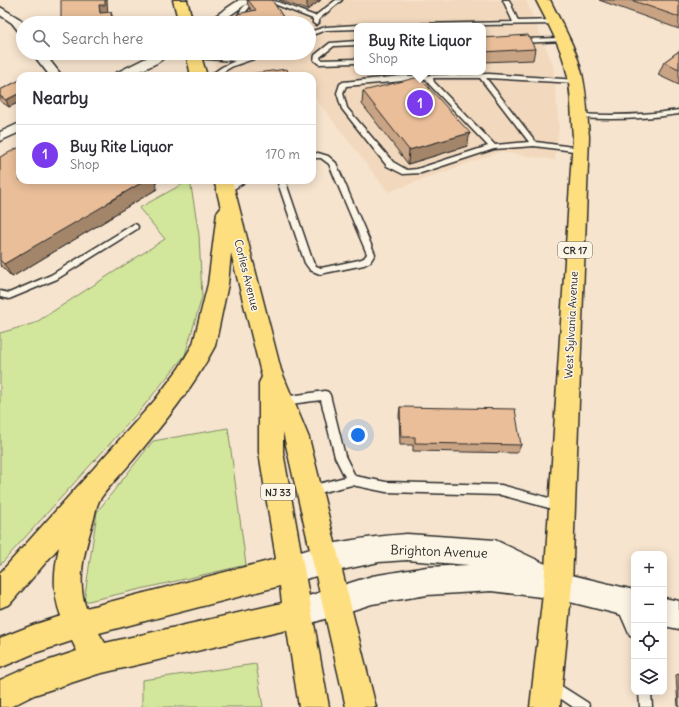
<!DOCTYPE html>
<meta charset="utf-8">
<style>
body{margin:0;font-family:Delius,sans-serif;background:#f2f2f3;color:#2b2b33}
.controls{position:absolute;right:12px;bottom:12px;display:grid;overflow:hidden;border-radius:8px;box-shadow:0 2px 10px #0003}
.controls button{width:36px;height:36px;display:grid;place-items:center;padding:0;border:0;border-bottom:1px solid #e1e1e2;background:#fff;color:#2b2b33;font:20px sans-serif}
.you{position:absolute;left:358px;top:435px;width:14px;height:14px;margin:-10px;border:3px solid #fff;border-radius:50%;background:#1a73e8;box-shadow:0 0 0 6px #1a73e833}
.badge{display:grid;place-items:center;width:26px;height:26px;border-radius:50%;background:#7c3aed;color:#fff;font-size:13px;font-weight:700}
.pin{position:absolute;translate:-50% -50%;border:2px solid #fff;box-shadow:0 1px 4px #0006}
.popup{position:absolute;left:354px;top:23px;width:132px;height:52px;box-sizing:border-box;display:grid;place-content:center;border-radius:8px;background:#fff;filter:drop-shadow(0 1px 3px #0005);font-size:13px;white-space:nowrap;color:#7c7c81}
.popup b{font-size:15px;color:#2b2b33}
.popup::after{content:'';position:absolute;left:50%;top:100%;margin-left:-8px;border:8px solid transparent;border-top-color:#fff}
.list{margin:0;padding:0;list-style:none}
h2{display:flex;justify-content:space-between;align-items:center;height:52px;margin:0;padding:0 16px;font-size:17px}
h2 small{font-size:13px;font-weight:400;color:#7c7c81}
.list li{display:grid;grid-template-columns:26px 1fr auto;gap:12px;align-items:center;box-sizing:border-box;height:60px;padding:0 16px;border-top:1px solid #e1e1e2}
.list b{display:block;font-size:15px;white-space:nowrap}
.list p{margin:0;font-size:13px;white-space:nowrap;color:#7c7c81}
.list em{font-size:13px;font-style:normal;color:#7c7c81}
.icon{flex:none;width:22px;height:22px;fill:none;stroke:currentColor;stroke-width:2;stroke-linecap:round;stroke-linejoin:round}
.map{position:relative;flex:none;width:679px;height:707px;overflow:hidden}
.search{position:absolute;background:#fff;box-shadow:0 2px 10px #0003;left:16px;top:16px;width:300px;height:44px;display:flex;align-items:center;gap:10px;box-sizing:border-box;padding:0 14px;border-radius:22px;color:#7c7c81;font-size:15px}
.panel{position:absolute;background:#fff;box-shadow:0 2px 10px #0003;left:16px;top:72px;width:300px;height:112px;border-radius:12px}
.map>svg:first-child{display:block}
.built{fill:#f2d9be;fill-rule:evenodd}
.green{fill:#d3e79c;stroke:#7f8964}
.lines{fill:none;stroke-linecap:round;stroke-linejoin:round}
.lane-casing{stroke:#2b2b2b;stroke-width:3}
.street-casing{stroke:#2b2b2b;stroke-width:3}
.secondary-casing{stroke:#2b2b2b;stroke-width:3}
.primary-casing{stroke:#2b2b2b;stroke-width:3}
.highway-casing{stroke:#2b2b2b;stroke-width:3}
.lane{fill:#fcf5e5;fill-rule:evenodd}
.street{fill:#fcf5e5;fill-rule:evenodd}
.secondary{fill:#fcf5e5;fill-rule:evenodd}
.primary{fill:#fedf80;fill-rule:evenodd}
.highway{fill:#fedf80;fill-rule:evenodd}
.wall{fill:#c8a384;stroke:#2b2b2b}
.shaded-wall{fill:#a3856b;stroke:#2b2b2b}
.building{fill:#e9be99;stroke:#2b2b2b}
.labels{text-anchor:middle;stroke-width:3;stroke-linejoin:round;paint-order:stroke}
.shield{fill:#fcf5e5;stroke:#6a6863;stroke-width:1}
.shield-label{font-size:10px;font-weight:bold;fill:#2b2b2b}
.street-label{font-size:11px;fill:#2b2b2b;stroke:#fcf5e5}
.near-street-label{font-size:13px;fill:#2b2b2b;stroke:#fcf5e5}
</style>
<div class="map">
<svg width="679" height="707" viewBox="0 0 679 707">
<rect width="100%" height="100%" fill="#f6e4ce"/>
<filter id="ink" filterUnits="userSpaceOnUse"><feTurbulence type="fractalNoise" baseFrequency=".025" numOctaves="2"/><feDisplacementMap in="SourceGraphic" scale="8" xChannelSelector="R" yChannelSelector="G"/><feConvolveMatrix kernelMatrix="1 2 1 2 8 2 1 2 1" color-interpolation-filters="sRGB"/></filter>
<g filter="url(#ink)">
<path class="built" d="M256,0H526L553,65L559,126L555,160L500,152L388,192L312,94V76H219L210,53H309V23H219ZM357,26H483V72H357Z"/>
<g class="green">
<path d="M190,180L199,235L202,297L185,355L143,407L0,565V333L35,323L165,239L139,208Z"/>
<path d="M228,428L246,565L84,602L97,512L153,441Z"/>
<path d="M256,664L263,707H142V680Z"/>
</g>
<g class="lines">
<g class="lane-casing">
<g id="lane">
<path d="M254,0H263C253,6 245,6 244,20L239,21C237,11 245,4 254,0Z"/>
<path d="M264,0H272L315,16L336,0H342L319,19V23L316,25L313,23V19Z"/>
<path d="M503,0H509L518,21L554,20L557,22L554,24L418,26L421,24L513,22Z"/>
<path d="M357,25L359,26H357V29L326,30L309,36V32L326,27Z"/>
<path d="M562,38L565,40L564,41L520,43L517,41L520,39Z"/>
<path d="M357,41V45L334,46L320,57L321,60L357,59V63L319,64L314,60L315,55L330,43Z"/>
<path d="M261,53H271L233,66L216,76H209L222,67L235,61L193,58L190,56L193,54L243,58Z"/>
<path d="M489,74L578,80V82L576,83L486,78L536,142L580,148L583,150L582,152L534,146L494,149L421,173L403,174L387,166L342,109L337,93L340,84L343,82L401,76ZM433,78H480L529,142L495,145L434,82ZM426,79L429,84L488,146L417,169L407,170L393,162L347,108L343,93L346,86Z"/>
<path d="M679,110V114C645,119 613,120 579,118L576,116L579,114C613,116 645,115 679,110Z"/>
<path d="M318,153L328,156L336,163L375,254L370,262L364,265L320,274L310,270L305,263L277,180H285L313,262L316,266L321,268L359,260L364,258L367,254L329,164L321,158H312V154Z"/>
<path d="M238,180H248L229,192H223V188Z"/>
<path d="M134,224L137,225L138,227L137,229L57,279L9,299L0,297V291L9,293L51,275Z"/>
<path d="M325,391L328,392L330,395L345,456L355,476L386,482L501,485L560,501L564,502L565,506L564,510L560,511L501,495L386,492L352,485L311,495L307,493L306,490L307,487L345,477L335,457L321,400L283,405L280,404L278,401L280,398L283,397Z"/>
<path d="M623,600L627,602L634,618V638L630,636L617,606L619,602Z"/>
<path d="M552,680L588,703L590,707H573L548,690L546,686L548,682Z"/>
<path d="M639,692H651L652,707H640Z"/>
</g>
</g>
<g class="street-casing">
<g id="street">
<path d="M239,0H252L219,23H205Z"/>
<path d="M0,7L20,19L23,23V33L19,32L12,23L0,15Z"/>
<path d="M32,53H44L62,76H50Z"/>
<path d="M156,53H170L157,63L130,76H114L116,73Z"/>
<path d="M20,123V132L0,141V132Z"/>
</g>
</g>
<g class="secondary-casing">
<g id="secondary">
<path d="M407,534L495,540L554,568L555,571L634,590V618L558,599L491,591L427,595L372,604L299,627L289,623L285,613L289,603L299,599L372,576L427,567L469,565L407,560L379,562L327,573L291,583L281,579L277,569L281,559C320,543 365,537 407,534Z"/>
<path d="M664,598L679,601V629L664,626Z"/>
</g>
</g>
<g class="primary-casing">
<path id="primary" d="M536,0H550C561,23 575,45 581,70C587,92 587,115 589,137L572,585L568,595L558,599L548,595L544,585L573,137C571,114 572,91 566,69C560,44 547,22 536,0Z"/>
</g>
<g class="highway-casing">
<g id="highway">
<path d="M173,0H187L193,23H179Z"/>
<path d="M186,53H200L207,76H191Z"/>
<path d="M214,180H232L281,370L309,438L376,707H346L283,432V452L329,707H299L287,630L98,674L34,695L10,707H0V680L29,667L77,651L72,641L35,653L0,668V638L33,625L61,616C52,592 54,571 59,547L10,604L0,608V573L155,400L179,368L193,344L208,284L217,213L221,208ZM231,253L262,377L259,383V452L276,559L86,608C76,580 85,549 93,522C95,515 96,507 99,501C106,489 124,471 134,459C164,423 193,388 215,346L228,284ZM280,586L282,603L105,643L99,633Z"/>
<path d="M558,571L568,575L572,585L560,707H530L544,585L548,575Z"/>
</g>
</g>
<use href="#lane" class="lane"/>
<use href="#street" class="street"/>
<use href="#secondary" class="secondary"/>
<use href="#primary" class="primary"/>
<use href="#highway" class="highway"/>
</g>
<g class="wall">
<path d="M247,0H272L283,17V23H239L238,21L237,14L252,11L248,5Z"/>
<path d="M279,0H321L307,10Z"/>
<path d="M599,0H675L679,1V29Z"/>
<path d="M483,38L535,49L533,60L483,62Z"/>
<path d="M679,51V85L658,75L664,62Z"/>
<path d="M20,80V102L9,107L0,101V90Z"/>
<path d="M363,91L467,146L408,164L362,104Z"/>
<path d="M0,157L157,189L112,216V217L12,277L0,265Z"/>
<path d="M400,407L521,445L517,453L413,451V445H400L399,415Z"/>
<path d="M679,674V707H678L676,675Z"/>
</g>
<g class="shaded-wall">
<path d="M105,0H107L108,15L100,13L99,5Z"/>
<path d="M307,0H321L307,10Z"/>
<path d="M111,12L114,22V23H112Z"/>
<path d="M283,17V23H265V21Z"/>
<path d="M263,18L264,23H242Z"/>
<path d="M20,93V102L9,107L6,100Z"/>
<path d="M470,133L467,146L408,164L409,150Z"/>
<path d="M146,180H156L157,189L112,216V217L12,277L4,264Z"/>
</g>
<g class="building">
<path d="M61,0H105V5H99L100,13L111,12L112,23H61Z"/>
<path d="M248,0H272L283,17L265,21L263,18L242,23L237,14L256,10Z"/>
<path d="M631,0H675L679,1V17Z"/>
<path d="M528,35L535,49L483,52V38Z"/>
<path d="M679,51V69L664,62Z"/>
<path d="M287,69L289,76H242L241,75Z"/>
<path d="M33,73L38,76H28Z"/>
<path d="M419,77L470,133L409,150L363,91Z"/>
<path d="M20,80V93L6,100L0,96V90Z"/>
<path d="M20,147V180H146L107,203V204L4,264L0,260V157Z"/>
<path d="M400,407L515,409L521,445L415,443V437H401Z"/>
</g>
</g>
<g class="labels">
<g class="shield">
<rect x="558" y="242" width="34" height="16" rx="3"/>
<rect x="261" y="484" width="34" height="16" rx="3"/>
</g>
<g class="shield-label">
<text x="575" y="254">CR 17</text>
<text x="278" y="496">NJ 33</text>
</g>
<g class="street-label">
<text transform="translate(247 275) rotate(76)" y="4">Corlies Avenue</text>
<text transform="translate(571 325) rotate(-87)" y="4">West Sylvania Avenue</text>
</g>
<g class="near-street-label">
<text transform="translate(439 551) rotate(2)" y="5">Brighton Avenue</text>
</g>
</g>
</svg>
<div class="controls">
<button>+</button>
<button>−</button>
<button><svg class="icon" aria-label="locate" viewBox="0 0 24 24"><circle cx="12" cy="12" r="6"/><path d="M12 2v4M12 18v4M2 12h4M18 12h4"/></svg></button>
<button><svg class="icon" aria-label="layers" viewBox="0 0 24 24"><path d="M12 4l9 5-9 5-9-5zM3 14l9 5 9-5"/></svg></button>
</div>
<div class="you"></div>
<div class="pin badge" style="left:420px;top:103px">1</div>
<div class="popup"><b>Buy Rite Liquor</b>Shop</div>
<div class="search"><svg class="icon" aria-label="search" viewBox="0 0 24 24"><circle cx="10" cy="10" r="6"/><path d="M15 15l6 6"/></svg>Search here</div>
<section class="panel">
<h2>Nearby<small></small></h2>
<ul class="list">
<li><span class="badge">1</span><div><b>Buy Rite Liquor</b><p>Shop</p></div><em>170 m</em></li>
</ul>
</section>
</div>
